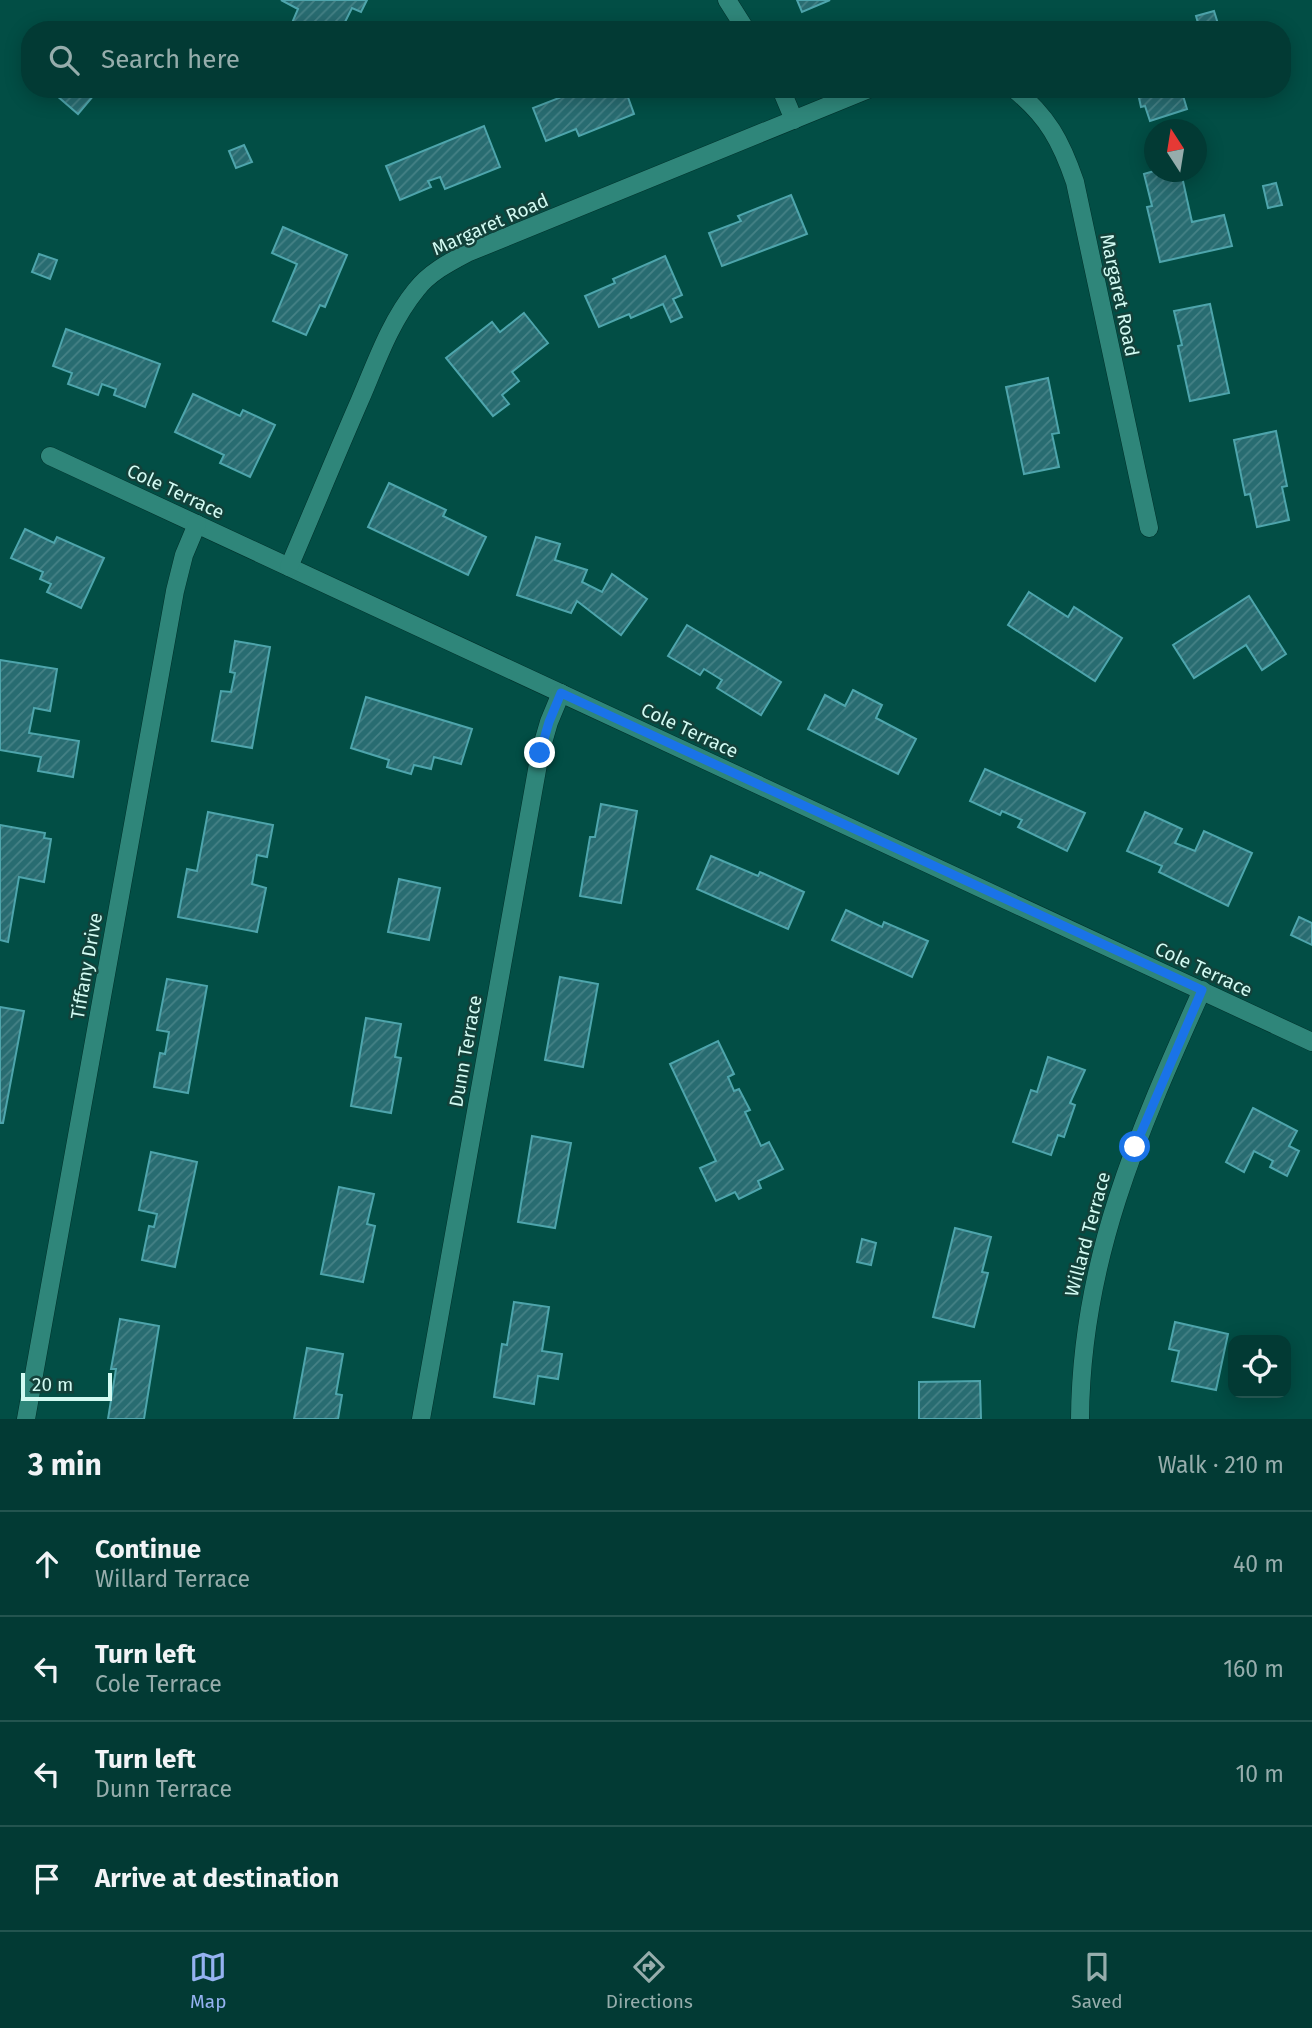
<!DOCTYPE html>
<meta charset="utf-8">
<style>
body{margin:0;font-family:"Fira Sans",sans-serif;background:#0c413c;color:#f1f3f6}
.controls{position:absolute;right:21px;bottom:21px;display:grid;overflow:hidden;border-radius:14px;box-shadow:0 4px 18px #0003}
.controls button{width:63px;height:63px;display:grid;place-items:center;padding:0;border:0;border-bottom:2px solid #23544f;background:#023a34;color:#f1f3f6;font:35px sans-serif}
.compass{position:absolute;left:1144px;top:119px;width:63px;height:63px;border-radius:50%;background:#023a34;box-shadow:0 4px 18px #0003;rotate:348deg}
.scale{position:absolute;left:21px;bottom:18px;width:91px;box-sizing:border-box;padding-left:7px;border:4px solid #d2faf2;border-top:0;font-size:19px;line-height:24px;white-space:nowrap;color:#d2faf2;-webkit-text-stroke:5px #13413a;paint-order:stroke}
.stop{position:absolute;width:21px;height:21px;margin:-16px;border:5px solid #1a73e8;border-radius:50%;background:#fff}
.stop.end{background:#1a73e8;border-color:#fff;box-shadow:0 2px 7px #0008}
.list{margin:0;padding:0;list-style:none}
h2{display:flex;justify-content:space-between;align-items:center;height:91px;margin:0;padding:0 28px;font-size:30px}
h2 small{font-size:23px;font-weight:400;color:#96adac}
.list li{display:grid;grid-template-columns:46px 1fr auto;gap:21px;align-items:center;box-sizing:border-box;height:105px;padding:0 28px;border-top:2px solid #23544f}
.list b{display:block;font-size:26px;white-space:nowrap}
.list p{margin:0;font-size:23px;white-space:nowrap;color:#96adac}
.list em{font-size:23px;font-style:normal;color:#96adac}
.icon{flex:none;width:38px;height:38px;fill:none;stroke:currentColor;stroke-width:2;stroke-linecap:round;stroke-linejoin:round}
.map{position:relative;flex:none;width:1312px;height:1419px;overflow:hidden}
.search{position:absolute;background:#023a34;box-shadow:0 4px 18px #0003;left:21px;right:21px;top:21px;height:77px;display:flex;align-items:center;gap:18px;box-sizing:border-box;padding:0 24px;border-radius:28px;color:#96adac;font-size:26px}
.sheet{height:511px;background:#023a34}
nav{display:flex;justify-content:space-around;align-items:center;box-sizing:border-box;height:98px;border-top:2px solid #23544f;background:#023a34;font-size:19px;color:#96adac}
nav a{display:grid;justify-items:center;gap:4px}
nav .on{color:#95b2f1}
.map>svg:first-child{display:block}
.building{fill:url(#building-hatch);stroke:#4ea5ac;stroke-width:2}
.lines{fill:none;stroke-linecap:round;stroke-linejoin:round}
.minor-casing{stroke:#00312b;stroke-width:19}
.minor{stroke:#2f867a;stroke-width:18}
.route{stroke:#1a73e8;stroke-width:9}
.labels{text-anchor:middle;stroke-width:5;stroke-linejoin:round;paint-order:stroke}
.street-label{font-size:19px;fill:#d2faf2;stroke:#13413a}
</style>
<div class="map">
<svg width="1312" height="1419" viewBox="0 0 1312 1419">
<defs>
<pattern id="building-hatch" width="6" height="6" patternUnits="userSpaceOnUse" patternTransform="scale(1.75)"><rect width="6" height="6" fill="#286c71"/><path d="M-1 1l2-2M0 6l6-6M5 7l2-2" fill="none" stroke="#468286"/></pattern>
</defs>
<rect width="100%" height="100%" fill="#024e45"/>
<g class="building">
<path d="M281,0H367L361,12L352,8L341,30H289L298,9Z"/>
<path d="M797,0H830L802,12Z"/>
<path d="M1214,11L1219,27L1200,30L1196,16Z"/>
<path d="M49,89H99L78,114Z"/>
<path d="M582,89H625L634,114L579,136L576,129L546,141L533,108Z"/>
<path d="M1137,89H1181L1187,109L1150,121L1145,106L1141,107Z"/>
<path d="M484,126L500,167L445,189L440,177L428,181L431,187L400,200L386,166Z"/>
<path d="M244,145L252,162L236,168L229,151Z"/>
<path d="M1154,171L1181,172L1192,222L1224,215L1232,246L1160,262L1147,207L1152,206L1144,174Z"/>
<path d="M1276,183L1282,205L1268,208L1263,186Z"/>
<path d="M791,195L807,234L722,266L709,233L741,221L738,216Z"/>
<path d="M283,227L347,255L325,307L320,305L306,335L273,321L297,264L272,253Z"/>
<path d="M39,254L57,260L50,279L32,272Z"/>
<path d="M665,256L682,295L673,299L682,317L671,322L663,304L631,318L629,314L599,327L585,296L615,283L613,279Z"/>
<path d="M1210,304L1229,393L1190,401L1178,346L1182,345L1174,311Z"/>
<path d="M524,313L548,343L512,372L519,381L502,395L509,404L493,416L446,358L492,322L500,332Z"/>
<path d="M66,329L160,364L145,407L114,395L116,389L102,384L98,395L68,384L72,373L53,366Z"/>
<path d="M1048,378L1059,433L1052,434L1059,467L1024,474L1006,387Z"/>
<path d="M193,394L240,416L243,410L275,425L250,477L220,463L224,455L175,432Z"/>
<path d="M1276,431L1287,486L1282,487L1289,520L1257,527L1250,494L1245,495L1234,440Z"/>
<path d="M389,483L446,510L443,516L486,537L468,575L368,527Z"/>
<path d="M25,529L54,543L57,537L104,558L81,608L47,592L51,584L40,579L43,572L11,558Z"/>
<path d="M536,537L560,544L555,560L587,570L582,582L602,592L612,574L647,599L621,635L577,601L571,613L517,595Z"/>
<path d="M1029,592L1068,617L1074,607L1122,638L1095,681L1008,625Z"/>
<path d="M1249,596L1286,654L1262,670L1246,645L1194,678L1173,645Z"/>
<path d="M687,625L781,682L761,715L717,688L722,680L704,669L700,675L668,656Z"/>
<path d="M235,641L270,647L252,748L212,741L221,691L231,692L235,673L230,672Z"/>
<path d="M0,660L57,669L50,711L34,708L29,733L79,741L73,777L38,771L41,757L0,750Z"/>
<path d="M853,690L882,705L876,718L916,739L898,774L808,729L825,695L845,706Z"/>
<path d="M366,697L472,729L461,764L434,757L431,769L414,765L411,774L387,767L389,760L351,748Z"/>
<path d="M985,769L1085,813L1067,851L1018,827L1022,820L1002,811L1000,815L970,801Z"/>
<path d="M601,804L637,811L621,903L580,896L590,837H595Z"/>
<path d="M208,812L273,825L267,857L257,855L252,884L266,888L257,932L178,917L187,869L197,871Z"/>
<path d="M1145,812L1182,829L1175,843L1195,851L1204,831L1252,853L1228,906L1159,872L1162,866L1127,851Z"/>
<path d="M0,825L45,833L44,838L51,839L44,882L19,877L8,942L0,940Z"/>
<path d="M711,856L758,876L760,872L804,892L788,929L697,889Z"/>
<path d="M399,879L440,888L429,940L388,932Z"/>
<path d="M846,910L882,927L884,922L928,941L912,977L832,940Z"/>
<path d="M1299,917L1312,923V945L1291,935Z"/>
<path d="M560,977L598,984L583,1067L545,1060Z"/>
<path d="M167,979L207,986L188,1093L154,1087L160,1053L165,1054L169,1032L157,1030Z"/>
<path d="M0,1007L24,1011L3,1123H0Z"/>
<path d="M366,1018L401,1024L395,1057L401,1058L391,1113L351,1106Z"/>
<path d="M718,1041L734,1074L728,1077L734,1091L739,1089L750,1110L745,1112L761,1146L769,1142L783,1169L758,1181L761,1188L739,1199L735,1192L716,1201L700,1168L716,1161L670,1064Z"/>
<path d="M1048,1057L1085,1070L1070,1103L1075,1105L1064,1137L1058,1135L1051,1155L1013,1142L1031,1090L1037,1092Z"/>
<path d="M1253,1108L1297,1131L1289,1146L1299,1151L1287,1176L1270,1167L1273,1161L1254,1151L1244,1172L1226,1162Z"/>
<path d="M532,1136L571,1143L555,1228L518,1222Z"/>
<path d="M151,1152L197,1162L175,1267L142,1260L149,1226L154,1227L157,1214L139,1210Z"/>
<path d="M339,1187L374,1194L367,1224L375,1226L363,1282L321,1274Z"/>
<path d="M955,1228L991,1237L982,1272L988,1273L974,1327L933,1317Z"/>
<path d="M862,1239L876,1243L871,1265L857,1262Z"/>
<path d="M514,1302L549,1307L542,1351L562,1354L558,1379L538,1376L534,1404L494,1397L502,1344L507,1345Z"/>
<path d="M120,1319L159,1326L144,1419H108L116,1369H111Z"/>
<path d="M1175,1322L1228,1334L1216,1390L1172,1381L1179,1351L1169,1349Z"/>
<path d="M307,1348L343,1354L336,1394L342,1395L338,1419H294Z"/>
<path d="M980,1381L981,1419H919V1382Z"/>
</g>
<g class="lines">
<g class="minor-casing">
<g id="minor">
<path d="M727,0L746,30"/>
<path d="M781,89L794,120"/>
<path d="M1014,89C1048,117 1061,141 1075,182L1149,528"/>
<path d="M50,456L1312,1042"/>
<path d="M289,567C313,511 336,455 360,400C376,363 390,322 416,290C429,273 448,263 467,253L869,89"/>
<path d="M26,1419L175,591L184,555L197,524"/>
<path d="M421,1419L540,753L549,722L561,693"/>
<path d="M1080,1419C1081,1260 1138,1133 1202,990"/>
</g>
</g>
<use href="#minor" class="minor"/>
</g>
<g class="lines">
<path class="route" d="M540,753L549,722L561,693L1202,990L1135,1147"/>
</g>
<g class="labels">
<g class="street-label">
<text transform="translate(490 224) rotate(-24)" y="7">Margaret Road</text>
<text transform="translate(1120 295) rotate(78)" y="7">Margaret Road</text>
<text transform="translate(176 491) rotate(25)" y="7">Cole Terrace</text>
<text transform="translate(690 730) rotate(25)" y="7">Cole Terrace</text>
<text transform="translate(86 966) rotate(-80)" y="7">Tiffany Drive</text>
<text transform="translate(1204 969) rotate(25)" y="7">Cole Terrace</text>
<text transform="translate(465 1051) rotate(-80)" y="7">Dunn Terrace</text>
<text transform="translate(1087 1234) rotate(-75)" y="7">Willard Terrace</text>
</g>
</g>
</svg>
<div class="controls">
<button><svg class="icon" aria-label="locate" viewBox="0 0 24 24"><circle cx="12" cy="12" r="6"/><path d="M12 2v4M12 18v4M2 12h4M18 12h4"/></svg></button>
</div>
<svg class="compass" viewBox="-18 -18 36 36"><path d="M0-13l5 13h-10z" fill="#e53935"/><path d="M0 13l5-13h-10z" fill="#96adac"/></svg>
<div class="scale">20 m</div>
<div class="stop" style="left:1135px;top:1147px"></div>
<div class="stop end" style="left:540px;top:753px"></div>
<div class="search"><svg class="icon" aria-label="search" viewBox="0 0 24 24"><circle cx="10" cy="10" r="6"/><path d="M15 15l6 6"/></svg>Search here</div>
</div>
<section class="sheet">
<h2>3 min<small>Walk · 210 m</small></h2>
<ul class="list">
<li><svg class="icon" aria-label="ahead" viewBox="0 0 24 24"><path d="M12 20V5M6 11l6-6 6 6"/></svg><div><b>Continue</b><p>Willard Terrace</p></div><em>40 m</em></li>
<li><svg class="icon" aria-label="left" viewBox="0 0 24 24"><path d="M17 20v-9H6M10 6l-5 5 5 5"/></svg><div><b>Turn left</b><p>Cole Terrace</p></div><em>160 m</em></li>
<li><svg class="icon" aria-label="left" viewBox="0 0 24 24"><path d="M17 20v-9H6M10 6l-5 5 5 5"/></svg><div><b>Turn left</b><p>Dunn Terrace</p></div><em>10 m</em></li>
<li><svg class="icon" aria-label="arrive" viewBox="0 0 24 24"><path d="M6 21V4h12l-3 4 3 4H6"/></svg><div><b>Arrive at destination</b></div></li>
</ul>
</section>
<nav>
<a class="on"><svg class="icon" aria-label="map" viewBox="0 0 24 24"><path d="M3 6l6-2 6 2 6-2v14l-6 2-6-2-6 2zM9 4v14M15 6v14"/></svg>Map</a>
<a><svg class="icon" aria-label="directions" viewBox="0 0 24 24"><path d="M12 3l9 9-9 9-9-9zM9 14v-3h6M13 9l2 2-2 2"/></svg>Directions</a>
<a><svg class="icon" aria-label="saved" viewBox="0 0 24 24"><path d="M7 4h10v16l-5-4-5 4z"/></svg>Saved</a>
</nav>
